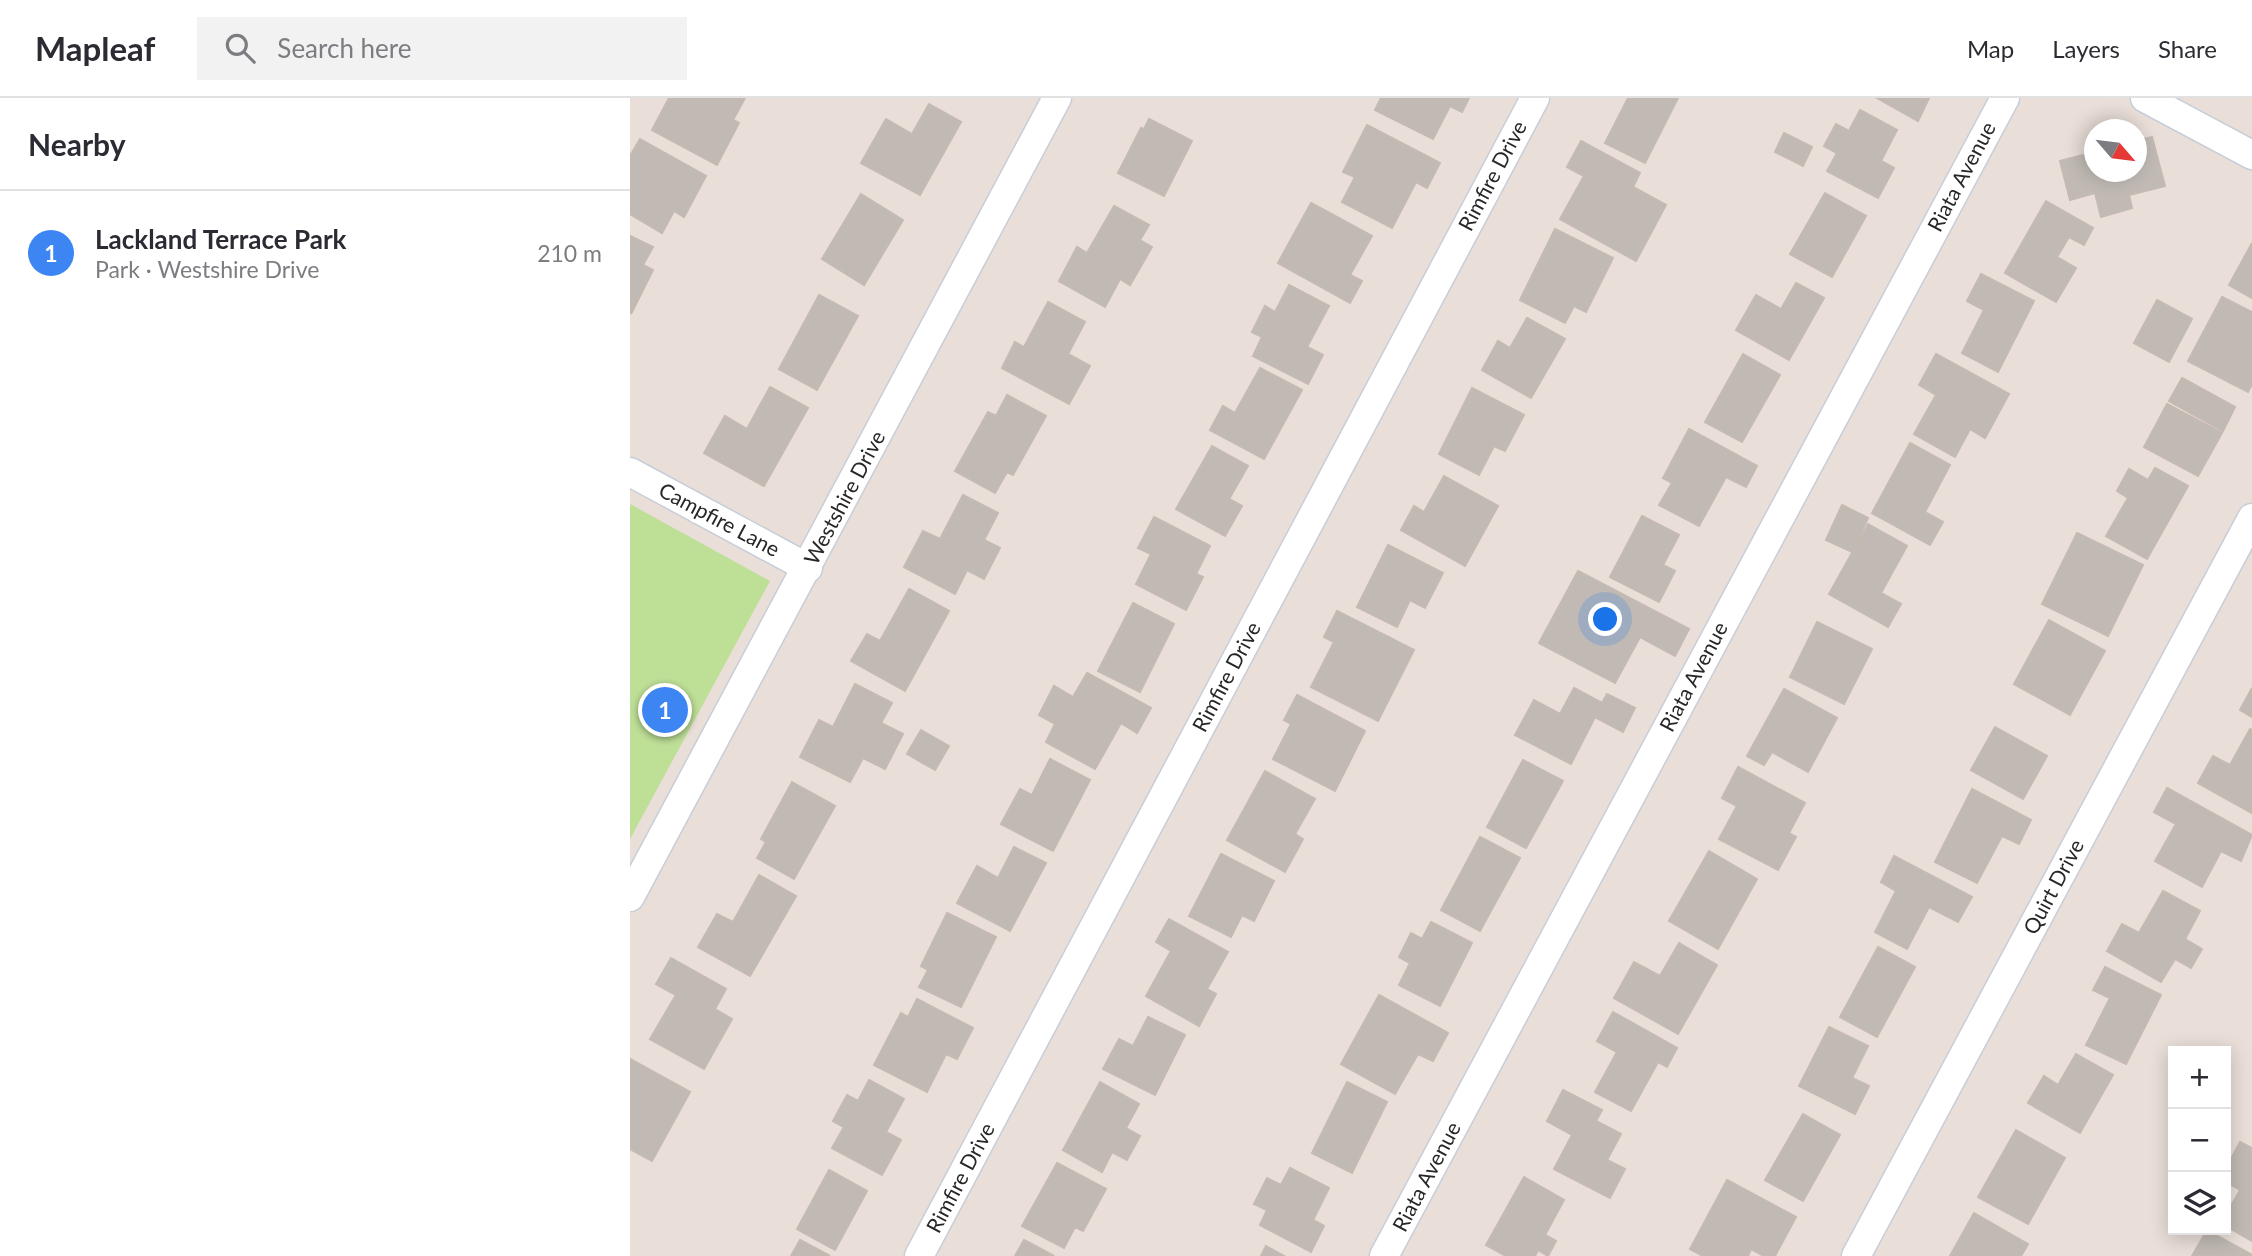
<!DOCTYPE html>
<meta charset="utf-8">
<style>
body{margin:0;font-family:Lato,sans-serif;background:#f2f2f3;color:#2b2b33}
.controls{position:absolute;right:21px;bottom:21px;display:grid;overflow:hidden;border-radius:0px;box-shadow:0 4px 18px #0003}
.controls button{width:63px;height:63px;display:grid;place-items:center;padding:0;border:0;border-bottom:2px solid #e1e1e2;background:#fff;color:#2b2b33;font:35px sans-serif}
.compass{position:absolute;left:1454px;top:21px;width:63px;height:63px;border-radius:50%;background:#fff;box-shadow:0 4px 18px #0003;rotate:118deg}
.you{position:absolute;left:976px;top:522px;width:24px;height:24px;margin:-18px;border:5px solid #fff;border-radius:50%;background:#1a73e8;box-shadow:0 0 0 10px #1a73e833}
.badge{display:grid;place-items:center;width:46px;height:46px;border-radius:50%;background:#3c85f3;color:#fff;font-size:23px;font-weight:700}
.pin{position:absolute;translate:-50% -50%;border:4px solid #fff;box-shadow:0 2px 7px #0006}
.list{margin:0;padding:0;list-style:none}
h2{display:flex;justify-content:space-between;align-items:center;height:91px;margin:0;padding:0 28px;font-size:30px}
h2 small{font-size:23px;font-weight:400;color:#7c7c81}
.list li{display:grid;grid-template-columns:46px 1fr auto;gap:21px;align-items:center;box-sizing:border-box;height:126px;padding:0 28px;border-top:2px solid #e1e1e2}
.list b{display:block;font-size:26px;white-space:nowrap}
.list p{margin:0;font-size:23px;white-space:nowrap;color:#7c7c81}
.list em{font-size:23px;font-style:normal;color:#7c7c81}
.icon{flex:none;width:38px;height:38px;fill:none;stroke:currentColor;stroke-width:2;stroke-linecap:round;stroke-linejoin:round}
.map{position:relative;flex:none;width:1622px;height:1158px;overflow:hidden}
header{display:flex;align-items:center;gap:42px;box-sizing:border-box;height:98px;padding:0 35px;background:#fff;border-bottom:2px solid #e1e1e2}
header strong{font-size:33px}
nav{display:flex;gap:38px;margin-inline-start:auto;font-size:24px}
.search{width:490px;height:63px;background:#f2f2f3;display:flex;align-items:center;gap:18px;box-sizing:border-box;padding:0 24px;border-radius:0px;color:#7c7c81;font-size:26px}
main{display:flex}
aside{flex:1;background:#fff}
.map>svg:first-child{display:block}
.green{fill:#bedf96}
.building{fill:#c1bab4;stroke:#c4bab2;stroke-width:2}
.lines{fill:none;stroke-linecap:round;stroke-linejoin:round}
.minor-casing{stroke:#c7ced9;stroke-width:31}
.minor{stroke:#fff;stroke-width:28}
.labels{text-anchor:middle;stroke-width:7;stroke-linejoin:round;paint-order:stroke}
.street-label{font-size:21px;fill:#272727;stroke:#fff}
</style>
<header>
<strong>Mapleaf</strong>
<div class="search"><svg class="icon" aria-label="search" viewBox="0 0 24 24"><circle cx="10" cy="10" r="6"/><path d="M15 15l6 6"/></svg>Search here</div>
<nav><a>Map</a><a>Layers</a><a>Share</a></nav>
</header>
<main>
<aside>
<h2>Nearby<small></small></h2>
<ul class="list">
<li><span class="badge">1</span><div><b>Lackland Terrace Park</b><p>Park · Westshire Drive</p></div><em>210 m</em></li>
</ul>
</aside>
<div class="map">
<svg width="1622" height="1158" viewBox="0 0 1622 1158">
<rect width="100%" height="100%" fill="#e9ded8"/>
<path class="green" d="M0,406L140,483L0,741Z"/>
<g class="building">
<path d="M39,0H115L103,22L109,25L87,67L22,32Z"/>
<path d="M751,0H839L832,14L820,8L803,41L745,12Z"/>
<path d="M998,0H1048L1015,65L975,45Z"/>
<path d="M1247,0H1299L1288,23Z"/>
<path d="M299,6L331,24L290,97L231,65L256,21L282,36Z"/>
<path d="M1230,12L1267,32L1251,63L1264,70L1248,100L1197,73L1207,55L1194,48L1206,26L1219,33Z"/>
<path d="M519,21L562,43L534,98L488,75L511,30L514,31Z"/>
<path d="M737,27L810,65L797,90L786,84L762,130L712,104L725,79L713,74Z"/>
<path d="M1154,35L1182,49L1173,68L1145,54Z"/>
<path d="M1522,39L1535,88L1499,97L1502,110L1471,119L1465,95L1440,102L1430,63L1464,54V74H1506V43Z"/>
<path d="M10,41L76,78L54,119L44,113L32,135L0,116V58Z"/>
<path d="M951,43L1010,75L1003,89L1036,107L1006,163L930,121L954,78L937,69Z"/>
<path d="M1195,95L1236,118L1202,179L1160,156Z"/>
<path d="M231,96L273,122L234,187L192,161Z"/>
<path d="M1416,103L1463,130L1454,147L1439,139L1427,159L1446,170L1426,204L1375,175Z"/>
<path d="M681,105L742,138L720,177L732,183L720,205L648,165Z"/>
<path d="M484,108L519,127L510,142L522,149L500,187L490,181L475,209L429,183L447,149L457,155Z"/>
<path d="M925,131L983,160L956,214L944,208L935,225L890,202Z"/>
<path d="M0,138L23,149L13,167L23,172L1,216Z"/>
<path d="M1622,145V200L1599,187Z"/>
<path d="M1351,176L1404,203L1368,274L1332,255L1354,212L1337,203Z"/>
<path d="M1166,185L1194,200L1159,262L1106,232L1126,197L1151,211Z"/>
<path d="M659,187L699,208L677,249L693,257L678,286L623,258L632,239L622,234L635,208L645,214Z"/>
<path d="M189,197L228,218L187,292L149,271Z"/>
<path d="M1592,199L1622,214V286L1618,294L1558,263Z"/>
<path d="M1527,202L1562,221L1539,264L1504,245Z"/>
<path d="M418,204L455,224L438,256L460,268L439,306L372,270L385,244L394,249Z"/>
<path d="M897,220L935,241L901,300L852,272L868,243L880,250Z"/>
<path d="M1113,256L1150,277L1112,344L1075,324Z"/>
<path d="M1306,256L1379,296L1355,340L1340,331L1325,359L1284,336L1306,297L1289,287Z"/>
<path d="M630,270L672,292L634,361L580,332L593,308L605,315Z"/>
<path d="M1552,280L1605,309L1593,333L1539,303Z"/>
<path d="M140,289L178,310L134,388L74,355L95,318L117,331Z"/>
<path d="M842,290L894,317L875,353L864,348L849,377L809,356Z"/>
<path d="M377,297L416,318L383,377L377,374L365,395L325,373L358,314L366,318Z"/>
<path d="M1537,306L1592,335L1568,378L1514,349Z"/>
<path d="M1059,331L1127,368L1116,389L1096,379L1069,428L1029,407L1042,385L1033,380Z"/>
<path d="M1280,345L1320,367L1295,414L1313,424L1300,447L1242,415Z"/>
<path d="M582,348L618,368L599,401L612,408L595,438L546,411Z"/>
<path d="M1525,370L1558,388L1517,461L1476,438L1498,400L1487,393L1499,371L1518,382Z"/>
<path d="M814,378L868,408L835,468L771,432L784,408L794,414Z"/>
<path d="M333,397L368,415L354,442L370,450L354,481L337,472L325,496L274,469L293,433L310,441Z"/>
<path d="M1212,407L1238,420L1222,454L1196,442Z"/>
<path d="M1012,418L1049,437L1033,467L1045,473L1029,504L980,479Z"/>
<path d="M524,419L580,448L566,476L573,479L556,512L506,486L521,456L508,450Z"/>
<path d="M1238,426L1277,448L1251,495L1271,506L1258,529L1199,496Z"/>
<path d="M1447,435L1513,467L1478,538L1412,506Z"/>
<path d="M758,447L813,475L795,510L780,502L767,529L727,509Z"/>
<path d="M948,473L1059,531L1045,558L1010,539L985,585L909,545Z"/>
<path d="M279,491L319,513L275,593L221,563L237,536L250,543Z"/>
<path d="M503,505L544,526L510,594L468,573Z"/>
<path d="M707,513L784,552L748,623L681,589L704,544L694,539Z"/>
<path d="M1419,522L1475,553L1440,617L1384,586Z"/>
<path d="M1187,524L1242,551L1214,606L1160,579Z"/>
<path d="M457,575L521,610L507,635L491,625L465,671L416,644L425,626L409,617L424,588L443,599Z"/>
<path d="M225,586L262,605L251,625L273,636L255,671L233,660L220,684L170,659L189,622L203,629Z"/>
<path d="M944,590L972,605L977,596L1005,610L993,634L965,619L941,666L885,637L904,602L930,616Z"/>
<path d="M1622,590V619L1610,612Z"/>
<path d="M1154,591L1207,620L1178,674L1142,654L1134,667L1117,658Z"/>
<path d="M667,597L735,633L705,693L643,661L661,626L654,622Z"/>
<path d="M1365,629L1417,658L1393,701L1341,672Z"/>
<path d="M1620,631L1622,632V715L1568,685L1583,658L1600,667Z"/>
<path d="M291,632L319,648L305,672L277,656Z"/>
<path d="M420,661L460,682L423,753L371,726L390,691L402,697Z"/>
<path d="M893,662L933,683L896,750L857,729Z"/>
<path d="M1108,669L1175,705L1159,735L1166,739L1148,772L1089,741L1107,708L1092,700Z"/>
<path d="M635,673L685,701L665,736L673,741L655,774L597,742Z"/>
<path d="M162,684L205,708L164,781L127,760L136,744L131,741Z"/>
<path d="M1537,690L1622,737L1611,763L1591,753L1572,789L1525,763L1546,726L1524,714Z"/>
<path d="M1342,691L1401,722L1389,746L1372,738L1347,785L1305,764Z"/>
<path d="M850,739L890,760L850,833L811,812Z"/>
<path d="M384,749L416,765L380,833L327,805L347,768L368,780Z"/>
<path d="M1079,753L1127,781L1088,851L1039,823Z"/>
<path d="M591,756L644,783L624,823L612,817L601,839L559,818Z"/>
<path d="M1264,758L1342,799L1328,824L1299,809L1277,851L1245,834L1266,793L1251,784Z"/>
<path d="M129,777L166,798L120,878L68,849L87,816L103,824Z"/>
<path d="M1533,793L1570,813L1555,841L1572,851L1561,870L1545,861L1531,884L1477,853L1492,826L1509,835Z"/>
<path d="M317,815L366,839L331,909L289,889L298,872L291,868Z"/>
<path d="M539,821L598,854L577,891L586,896L569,928L516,898L541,853L526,844Z"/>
<path d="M801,824L842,845L810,908L769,887L780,865L769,859L781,835L792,841Z"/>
<path d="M1049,845L1087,867L1048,936L984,900L1004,864L1030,878Z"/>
<path d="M1248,849L1285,869L1247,939L1210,919Z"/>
<path d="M41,860L96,891L85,911L102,921L74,971L20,941L46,897L26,886Z"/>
<path d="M1475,869L1531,897L1496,966L1456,947L1480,900L1463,892Z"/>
<path d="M749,897L818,935L803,963L788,956L765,996L711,966Z"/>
<path d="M287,901L343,930L327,961L316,956L297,994L244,967L271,915L278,919Z"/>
<path d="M983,914L1047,950L1037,969L1028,964L1001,1013L965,994L987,954L967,943Z"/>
<path d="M518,919L555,937L525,997L473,971L489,941L503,948Z"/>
<path d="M1199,929L1238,948L1222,980L1239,988L1225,1016L1169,988Z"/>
<path d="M1446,956L1483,977L1450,1035L1398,1005L1414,978L1428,987Z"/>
<path d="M0,961L60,994L22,1063L0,1051Z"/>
<path d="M239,982L274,1001L256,1034L271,1042L252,1077L202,1050L214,1029L203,1023L217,997L228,1003Z"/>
<path d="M470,984L509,1006L496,1030L510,1038L497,1062L482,1054L472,1074L433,1052Z"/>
<path d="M717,984L757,1004L722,1075L682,1055Z"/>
<path d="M933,992L972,1012L966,1023L991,1036L977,1062L995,1071L980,1100L924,1071L942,1037L917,1023Z"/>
<path d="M1173,1016L1210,1037L1173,1103L1135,1082Z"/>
<path d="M1386,1032L1435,1060L1398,1126L1348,1099Z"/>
<path d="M1610,1044L1622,1050V1143L1596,1128V1117L1610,1092L1596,1084V1070Z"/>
<path d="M427,1065L476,1091L453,1133L445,1129L434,1150L392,1128Z"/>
<path d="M660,1070L699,1090L683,1122L694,1128L681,1154L630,1127L637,1112L624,1106L637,1080L651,1087Z"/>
<path d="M199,1072L237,1093L205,1152L167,1131Z"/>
<path d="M894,1079L934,1102L915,1137L926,1143L918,1158L908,1152L905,1158H876L856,1147Z"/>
<path d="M1097,1082L1166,1119L1145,1158H1134L1121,1151L1118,1158H1073L1060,1151Z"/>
<path d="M1344,1115L1398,1146L1391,1158H1320Z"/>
<path d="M1577,1132L1622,1157V1158H1562Z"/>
<path d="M170,1142L200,1158H161Z"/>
<path d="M394,1142L424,1158H385Z"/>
<path d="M636,1148L654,1158H631Z"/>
</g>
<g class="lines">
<g class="minor-casing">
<g id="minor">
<path d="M1515,0L1622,57"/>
<path d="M0,374L178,470"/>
<path d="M0,799L427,0"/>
<path d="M289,1158L905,0"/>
<path d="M754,1158L1375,0"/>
<path d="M1226,1158L1622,420"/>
</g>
</g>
<use href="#minor" class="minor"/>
</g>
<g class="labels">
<g class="street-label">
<text transform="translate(863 78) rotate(-62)" y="7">Rimfire Drive</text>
<text transform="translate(1332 79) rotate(-62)" y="7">Riata Avenue</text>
<text transform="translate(215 400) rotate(-62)" y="7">Westshire Drive</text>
<text transform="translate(89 422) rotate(28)" y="7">Campfire Lane</text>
<text transform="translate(597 579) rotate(-62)" y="7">Rimfire Drive</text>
<text transform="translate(1064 579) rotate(-62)" y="7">Riata Avenue</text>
<text transform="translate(1424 789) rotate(-62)" y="7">Quirt Drive</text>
<text transform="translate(797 1079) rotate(-62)" y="7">Riata Avenue</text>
<text transform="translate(331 1080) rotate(-62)" y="7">Rimfire Drive</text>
</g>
</g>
</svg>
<div class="controls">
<button>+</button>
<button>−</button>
<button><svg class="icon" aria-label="layers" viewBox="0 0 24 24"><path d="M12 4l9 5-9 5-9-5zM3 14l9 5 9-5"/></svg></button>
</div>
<svg class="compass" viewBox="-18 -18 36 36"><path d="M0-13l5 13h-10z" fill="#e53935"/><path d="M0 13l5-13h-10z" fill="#7c7c81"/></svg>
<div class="you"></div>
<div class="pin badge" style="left:35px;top:612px">1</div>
</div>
</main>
